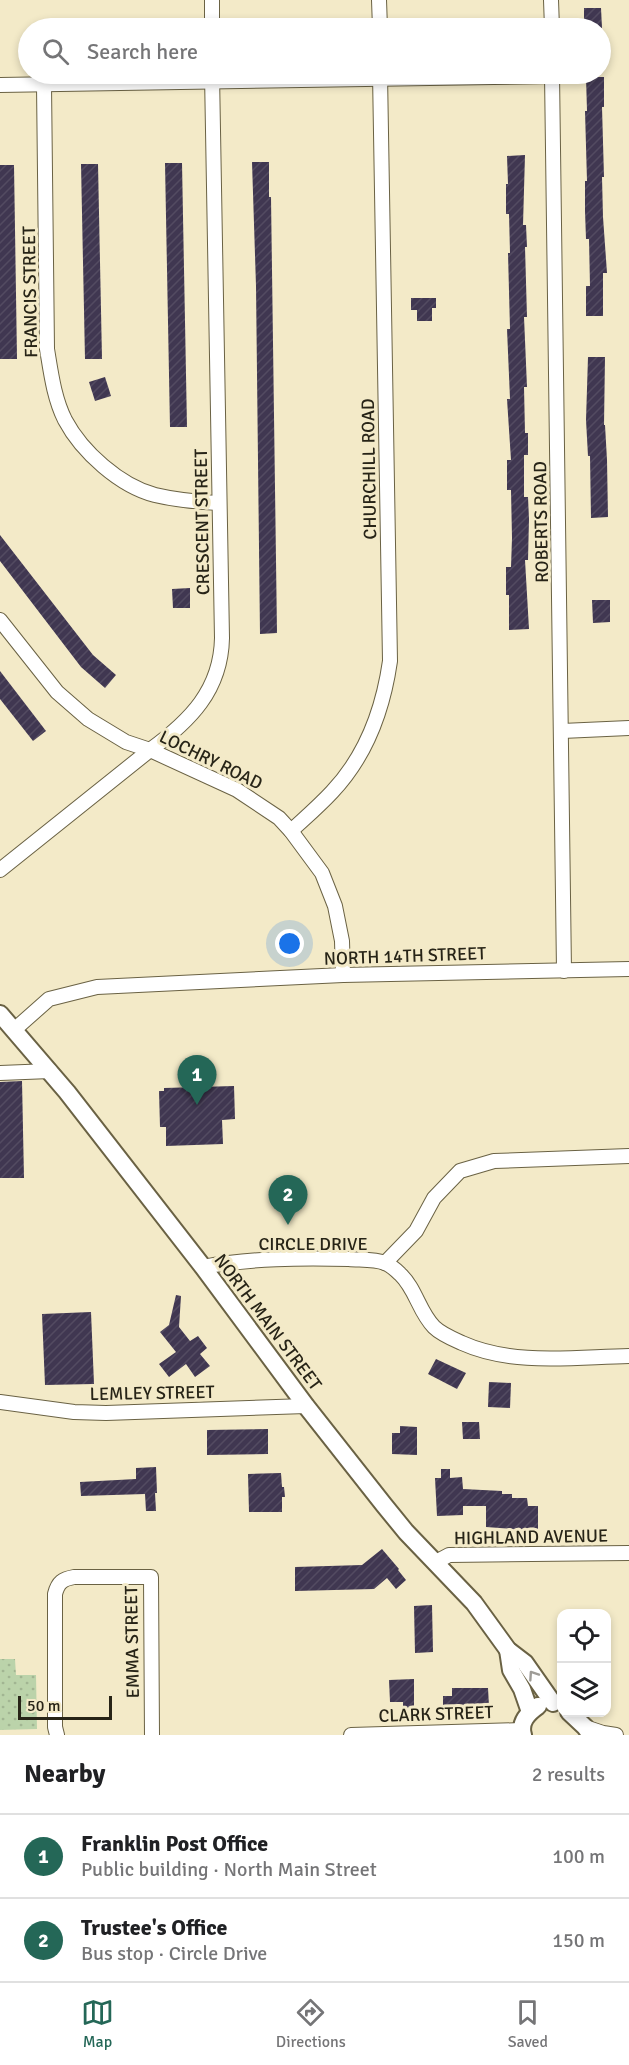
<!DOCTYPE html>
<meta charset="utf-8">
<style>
body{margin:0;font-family:Signika,sans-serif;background:#f6f6f6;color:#202124}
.controls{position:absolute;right:18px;bottom:18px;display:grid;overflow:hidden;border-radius:12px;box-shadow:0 3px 9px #0003}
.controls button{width:54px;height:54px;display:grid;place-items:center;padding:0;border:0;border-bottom:2px solid #e0e0e0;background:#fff;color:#202124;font:30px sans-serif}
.scale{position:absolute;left:18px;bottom:15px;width:94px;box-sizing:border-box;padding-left:6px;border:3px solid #272417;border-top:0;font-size:16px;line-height:21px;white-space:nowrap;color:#272417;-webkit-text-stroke:4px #f3eac8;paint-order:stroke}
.you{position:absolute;left:290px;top:944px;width:21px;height:21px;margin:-15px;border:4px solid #fff;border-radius:50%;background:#1a73e8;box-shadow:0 0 0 9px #1a73e833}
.badge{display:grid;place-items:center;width:39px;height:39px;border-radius:50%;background:#246757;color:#fff;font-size:20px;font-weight:700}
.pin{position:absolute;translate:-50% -50px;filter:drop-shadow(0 2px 3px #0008)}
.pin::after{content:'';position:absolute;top:32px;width:21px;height:18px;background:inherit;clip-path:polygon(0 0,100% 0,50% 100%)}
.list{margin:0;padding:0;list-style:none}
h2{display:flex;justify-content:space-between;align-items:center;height:78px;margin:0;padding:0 24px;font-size:26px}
h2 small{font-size:20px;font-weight:400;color:#757577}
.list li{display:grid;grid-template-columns:39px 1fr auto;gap:18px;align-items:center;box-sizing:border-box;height:84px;padding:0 24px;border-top:2px solid #e0e0e0}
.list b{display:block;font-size:22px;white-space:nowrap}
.list p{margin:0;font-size:20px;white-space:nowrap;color:#757577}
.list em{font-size:20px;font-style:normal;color:#757577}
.icon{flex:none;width:33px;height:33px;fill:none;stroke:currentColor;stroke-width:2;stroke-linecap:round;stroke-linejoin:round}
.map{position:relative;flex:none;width:629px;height:1735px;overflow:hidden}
.search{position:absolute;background:#fff;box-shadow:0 3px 9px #0003;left:18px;right:18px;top:18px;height:66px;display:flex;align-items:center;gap:15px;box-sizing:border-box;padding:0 21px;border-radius:33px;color:#757577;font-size:22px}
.sheet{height:246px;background:#fff}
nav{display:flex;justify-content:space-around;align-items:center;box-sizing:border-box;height:84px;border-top:2px solid #e0e0e0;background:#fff;font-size:16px;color:#757577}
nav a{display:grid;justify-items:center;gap:3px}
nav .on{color:#246757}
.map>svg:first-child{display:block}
.park{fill:url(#park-dots)}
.building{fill:url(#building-hatch)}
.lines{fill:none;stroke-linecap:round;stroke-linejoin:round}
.minor-casing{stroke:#6a6244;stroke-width:16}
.tertiary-casing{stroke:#6a6244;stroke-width:20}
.minor{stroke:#fff;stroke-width:14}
.tertiary{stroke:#fff;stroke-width:16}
.oneway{stroke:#9e9c97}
.labels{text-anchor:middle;stroke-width:6;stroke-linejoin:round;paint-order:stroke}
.street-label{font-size:18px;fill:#272417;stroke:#f3eac8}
</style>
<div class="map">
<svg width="629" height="1735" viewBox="0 0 629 1735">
<defs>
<pattern id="park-dots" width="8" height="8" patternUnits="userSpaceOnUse" patternTransform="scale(1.5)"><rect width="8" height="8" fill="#bbd3aa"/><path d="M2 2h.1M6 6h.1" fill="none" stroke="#a1b592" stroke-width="1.8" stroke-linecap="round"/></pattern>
<pattern id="building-hatch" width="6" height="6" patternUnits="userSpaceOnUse" patternTransform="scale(1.5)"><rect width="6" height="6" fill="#403751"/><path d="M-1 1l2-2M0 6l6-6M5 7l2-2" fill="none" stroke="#534b61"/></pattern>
</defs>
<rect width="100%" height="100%" fill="#f3eac8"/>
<path class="park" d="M0,1659H15L16,1675H36L37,1729L0,1730Z"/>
<g class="building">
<path d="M584,8H601L602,28H584Z"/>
<path d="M586,77H604V107H602L604,177H602L603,217L607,273H603V316H586V286H590L589,239H586L585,211V181H587L585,111H587Z"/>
<path d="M525,155L523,225H526L527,247H525L527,317H524L527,387H524L525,433H528V455H524V497H528L529,519L528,560H525L529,629L509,630V595H506V567H511L512,538L511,490H507V460H511L507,399H510L507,329H510L508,253H510L509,214H506V184H508L507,156Z"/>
<path d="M252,162H269V197H271L277,633L260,634L256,286Z"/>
<path d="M165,163H182L187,427H170Z"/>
<path d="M81,164H98L102,359H85Z"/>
<path d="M0,165H14L17,359H0Z"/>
<path d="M411,298H436V308H432V321H417V310H411Z"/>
<path d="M588,357H605L604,425H605L607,460L608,517L591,518L590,456H588L586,420Z"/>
<path d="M105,377L111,396L95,401L89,382Z"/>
<path d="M0,535L93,655L116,675L105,688L81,667L0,561Z"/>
<path d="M190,588V608H173L172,589Z"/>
<path d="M592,600H610V622L593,623Z"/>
<path d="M0,671L46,731L33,741L0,699Z"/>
<path d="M22,1081L24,1178H0V1082Z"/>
<path d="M234,1086L235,1119L222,1120L223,1144L166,1146V1127H160L159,1091H164V1088Z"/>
<path d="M176,1295L181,1296L179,1327L190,1341L198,1336L207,1348L200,1354L210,1366L195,1377L186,1364L169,1377L159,1364L176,1352L160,1332L169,1325Z"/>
<path d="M91,1312L94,1384L45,1385L42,1314Z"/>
<path d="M436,1359L466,1373L457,1389L428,1374Z"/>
<path d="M489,1382L511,1383L510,1408L488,1407Z"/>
<path d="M462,1422H479L480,1439H463Z"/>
<path d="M400,1426L417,1427V1455L392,1454V1433H400Z"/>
<path d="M268,1429V1454L207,1455V1430Z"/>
<path d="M156,1467L157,1493H155L156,1511H146L145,1494L81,1496L80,1482L136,1479V1468Z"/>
<path d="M441,1469H450V1478L462,1477L463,1489L502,1491V1494H512V1498H527L528,1506H538V1531L486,1527V1506H463V1515L437,1516L435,1478H441Z"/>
<path d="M281,1473L282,1487H284L285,1497H282V1512H249L248,1474Z"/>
<path d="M382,1549L399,1569L398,1570L406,1580L396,1589L387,1578L374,1589L295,1591V1567L362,1565Z"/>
<path d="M432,1605L433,1652L415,1653L414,1606Z"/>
<path d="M414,1679V1708H403V1702H390L389,1680Z"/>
<path d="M452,1688H488L489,1706H460V1710L443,1711V1696H452Z"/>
</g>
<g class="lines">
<g class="minor-casing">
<g id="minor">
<path d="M212,0V28"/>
<path d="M379,0L380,28"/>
<path d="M551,0L552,28"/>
<path d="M552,74L564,971"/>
<path d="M0,85L552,76"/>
<path d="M44,85L47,349C51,373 54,398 65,420C82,452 120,486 155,495C176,500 197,502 219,503"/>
<path d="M0,620L57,692L88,719L126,742L150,750L237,790L279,818L291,831L322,873L335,906L342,941L343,975"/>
<path d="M562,731L629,728"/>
<path d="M291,831C305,818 319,806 332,792C367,755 383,710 390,661L380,74"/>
<path d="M0,870L150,750C190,721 221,690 222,638L212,74"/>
<path d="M14,1030L49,999L97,987L343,975L629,969"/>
<path d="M0,1073L50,1071"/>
<path d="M385,1263L416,1231L434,1198L460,1171L494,1161L629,1156"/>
<path d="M203,1267C251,1258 301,1258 349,1259C360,1260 375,1259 385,1263C390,1265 396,1270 400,1274C416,1289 419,1312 434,1327C441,1334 453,1339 462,1343C513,1366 574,1357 629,1356"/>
<path d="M0,1402L74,1412L106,1413L306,1406"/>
<path d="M436,1562L449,1555L629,1553"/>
<path d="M585,1727L603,1733L616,1735"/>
<path d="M57,1735L55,1727V1594C58,1582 63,1579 74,1577H151L152,1735"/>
<path d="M351,1735L521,1730"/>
</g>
</g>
<g class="tertiary-casing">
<g id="tertiary">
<path d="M0,1014L67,1092L203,1267L306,1406L384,1505L406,1532L474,1603L508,1650L525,1663L553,1703"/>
<path d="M508,1650L511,1670L522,1689L530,1712"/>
<path d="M569,1712L585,1727L591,1735"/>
<path d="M523,1735C519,1722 528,1713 538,1706"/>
</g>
</g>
<use href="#minor" class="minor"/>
<use href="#tertiary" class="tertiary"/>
</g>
<defs><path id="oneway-chevron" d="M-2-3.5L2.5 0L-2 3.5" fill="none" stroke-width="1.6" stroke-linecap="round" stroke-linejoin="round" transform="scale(1.5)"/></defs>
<use class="oneway" href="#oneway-chevron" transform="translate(533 1675) rotate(-124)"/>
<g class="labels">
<g class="street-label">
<text transform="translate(30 292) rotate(-91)" y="6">FRANCIS STREET</text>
<text transform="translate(369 469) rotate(-91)" y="6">CHURCHILL ROAD</text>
<text transform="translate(202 522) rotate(-91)" y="6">CRESCENT STREET</text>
<text transform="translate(541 522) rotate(-91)" y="6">ROBERTS ROAD</text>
<text transform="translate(211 760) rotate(26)" y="6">LOCHRY ROAD</text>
<text transform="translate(405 956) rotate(-2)" y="6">NORTH 14TH STREET</text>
<text x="313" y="1250">CIRCLE DRIVE</text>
<text transform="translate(268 1322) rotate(53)" y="6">NORTH MAIN STREET</text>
<text transform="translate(152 1393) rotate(-1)" y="6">LEMLEY STREET</text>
<text transform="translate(531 1537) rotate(-1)" y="6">HIGHLAND AVENUE</text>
<text transform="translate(132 1642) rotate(-91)" y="6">EMMA STREET</text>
<text transform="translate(436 1714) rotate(-2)" y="6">CLARK STREET</text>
</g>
</g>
</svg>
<div class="controls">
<button><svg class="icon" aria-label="locate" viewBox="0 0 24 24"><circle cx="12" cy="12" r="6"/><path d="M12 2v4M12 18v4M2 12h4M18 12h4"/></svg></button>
<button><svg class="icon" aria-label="layers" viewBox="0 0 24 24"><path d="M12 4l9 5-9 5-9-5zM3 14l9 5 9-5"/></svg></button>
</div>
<div class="scale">50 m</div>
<div class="you"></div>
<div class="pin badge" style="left:197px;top:1105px">1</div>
<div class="pin badge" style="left:288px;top:1225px">2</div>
<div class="search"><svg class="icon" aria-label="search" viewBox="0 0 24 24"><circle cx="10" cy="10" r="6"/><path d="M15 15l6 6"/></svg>Search here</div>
</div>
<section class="sheet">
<h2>Nearby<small>2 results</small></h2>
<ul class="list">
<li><span class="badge">1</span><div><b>Franklin Post Office</b><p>Public building · North Main Street</p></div><em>100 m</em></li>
<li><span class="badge">2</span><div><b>Trustee's Office</b><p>Bus stop · Circle Drive</p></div><em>150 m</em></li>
</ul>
</section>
<nav>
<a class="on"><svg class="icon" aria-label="map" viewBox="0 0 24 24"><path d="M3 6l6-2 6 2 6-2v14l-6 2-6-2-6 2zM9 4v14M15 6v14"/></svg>Map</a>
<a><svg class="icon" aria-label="directions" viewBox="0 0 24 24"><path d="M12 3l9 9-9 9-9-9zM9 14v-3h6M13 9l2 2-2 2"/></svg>Directions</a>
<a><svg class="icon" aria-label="saved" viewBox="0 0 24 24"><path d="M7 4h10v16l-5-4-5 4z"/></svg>Saved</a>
</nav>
